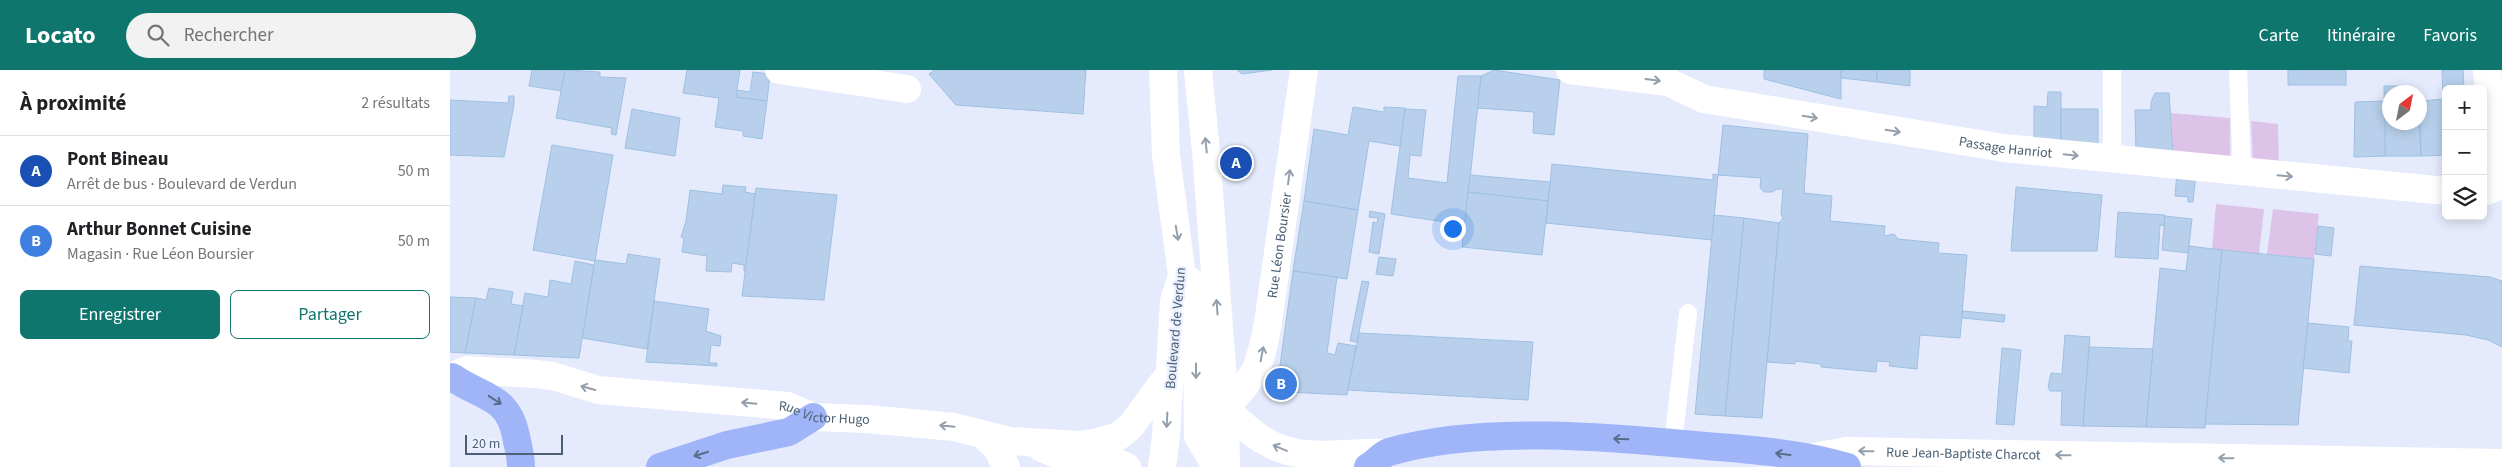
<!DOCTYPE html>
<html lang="fr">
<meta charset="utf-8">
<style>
body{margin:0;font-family:"Source Sans 3",sans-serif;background:#f2f2f2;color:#202124}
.controls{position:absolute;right:15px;top:15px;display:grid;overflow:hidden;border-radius:8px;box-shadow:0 2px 12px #0003}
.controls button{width:45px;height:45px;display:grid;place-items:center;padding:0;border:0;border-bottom:1px solid #e0e0e0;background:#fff;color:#202124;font:25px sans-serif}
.compass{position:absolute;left:1932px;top:15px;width:45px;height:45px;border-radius:50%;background:#fff;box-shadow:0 2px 12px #0003;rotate:32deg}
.scale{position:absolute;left:15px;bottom:12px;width:98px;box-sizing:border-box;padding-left:5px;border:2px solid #4b6074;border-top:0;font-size:14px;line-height:18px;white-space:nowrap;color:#4b6074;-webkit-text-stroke:4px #ebf0ff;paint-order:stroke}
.you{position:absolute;left:1002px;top:158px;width:18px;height:18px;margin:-12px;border:4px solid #fff;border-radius:50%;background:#1a73e8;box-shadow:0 0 0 8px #1a73e833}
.badge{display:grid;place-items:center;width:32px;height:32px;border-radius:50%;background:#0f766e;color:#fff;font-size:16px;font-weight:700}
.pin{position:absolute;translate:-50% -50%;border:2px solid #fff;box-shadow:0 1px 5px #0006}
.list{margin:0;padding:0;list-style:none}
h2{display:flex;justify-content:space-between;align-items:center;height:65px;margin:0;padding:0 20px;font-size:21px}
h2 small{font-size:16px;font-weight:400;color:#757577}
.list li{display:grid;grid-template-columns:32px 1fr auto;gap:15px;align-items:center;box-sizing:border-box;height:70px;padding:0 20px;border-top:1px solid #e0e0e0}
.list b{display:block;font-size:19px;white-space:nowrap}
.list p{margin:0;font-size:16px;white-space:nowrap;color:#757577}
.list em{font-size:16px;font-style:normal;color:#757577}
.actions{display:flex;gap:10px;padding:15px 20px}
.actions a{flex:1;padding:11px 0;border:1px solid #0f766e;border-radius:8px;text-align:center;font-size:18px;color:#0f766e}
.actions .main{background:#0f766e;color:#fff}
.icon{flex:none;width:28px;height:28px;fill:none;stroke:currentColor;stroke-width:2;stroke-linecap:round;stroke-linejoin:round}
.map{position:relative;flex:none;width:2052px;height:397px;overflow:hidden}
header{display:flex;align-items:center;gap:30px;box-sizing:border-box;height:70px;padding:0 25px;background:#0f766e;color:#fff}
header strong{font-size:24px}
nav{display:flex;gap:28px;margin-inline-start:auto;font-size:18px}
.search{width:350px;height:45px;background:#f2f2f2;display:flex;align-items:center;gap:12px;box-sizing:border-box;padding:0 18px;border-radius:28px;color:#757577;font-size:19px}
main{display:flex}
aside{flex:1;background:#fff}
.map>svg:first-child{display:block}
.green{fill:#dec3e9}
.building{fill:#b8d0eb;stroke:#9ec0e2}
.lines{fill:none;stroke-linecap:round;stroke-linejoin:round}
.service{stroke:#fff;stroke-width:18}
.minor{stroke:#fff;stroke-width:28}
.tertiary{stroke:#fff;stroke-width:28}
.secondary{stroke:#fff;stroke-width:28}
.primary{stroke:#9fb5f8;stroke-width:28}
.oneway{stroke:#93a0ac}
.oneway2{stroke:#586d88}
.labels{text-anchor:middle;stroke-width:4.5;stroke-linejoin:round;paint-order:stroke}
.street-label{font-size:14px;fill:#4b6074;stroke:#ebf0ff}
</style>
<header>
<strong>Locato</strong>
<div class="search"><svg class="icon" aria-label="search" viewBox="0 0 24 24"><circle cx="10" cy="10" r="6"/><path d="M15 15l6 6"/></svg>Rechercher</div>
<nav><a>Carte</a><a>Itinéraire</a><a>Favoris</a></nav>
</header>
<main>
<aside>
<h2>À proximité<small>2 résultats</small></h2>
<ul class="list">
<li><span class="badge" style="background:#1a4fb4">A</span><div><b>Pont Bineau</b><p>Arrêt de bus · Boulevard de Verdun</p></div><em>50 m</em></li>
<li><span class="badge" style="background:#3f7fe0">B</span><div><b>Arthur Bonnet Cuisine</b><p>Magasin · Rue Léon Boursier</p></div><em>50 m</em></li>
</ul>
<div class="actions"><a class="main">Enregistrer</a><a>Partager</a></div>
</aside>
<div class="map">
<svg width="2052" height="397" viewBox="0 0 2052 397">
<rect width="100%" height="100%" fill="#e5ebfc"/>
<g class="green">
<path d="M1721,43L1780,48V92L1723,85Z"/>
<path d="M1801,51L1828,54L1829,99L1803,96Z"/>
<path d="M1766,134L1814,139L1809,184L1762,179Z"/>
<path d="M1823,139L1869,144L1864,189L1817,184Z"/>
</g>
<g class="building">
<path d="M82,0H115L112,21L79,16Z"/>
<path d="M115,0L150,2V7L176,8L166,65L161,64L162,58L106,48Z"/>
<path d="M237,0H290L286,27L317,31L312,69L293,66V61L265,57L269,28L233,23Z"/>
<path d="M484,0H636L633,44L506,35L479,4Z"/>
<path d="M787,0H822L792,4Z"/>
<path d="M1044,0L1110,10L1104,65L1083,63L1084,42L1027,38L1031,6Z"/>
<path d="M1314,0H1391V29L1314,9Z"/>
<path d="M1391,0H1427V12L1391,8Z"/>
<path d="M1427,0H1460V16L1427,12Z"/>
<rect x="1838" y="0" width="58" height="15"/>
<path d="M1992,0H2013L2014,19H1996V27H1993Z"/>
<path d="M303,2L320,4L317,31L286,27L287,20L300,22Z"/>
<path d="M1008,6H1031L1015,155L941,144L955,39L976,40L971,86L960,85L958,108L997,113Z"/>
<path d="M1934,16H1954V22H1940V52H1969L1971,86H1935Z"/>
<path d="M1598,22H1611V74L1584,71V36L1597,37Z"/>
<path d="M1705,23H1719L1723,85L1686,81L1685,40H1701V32Z"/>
<path d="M59,26H64V35L54,87L0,85V30L58,33Z"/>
<path d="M1994,29L1996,85L1971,86L1970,31Z"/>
<path d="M1935,31V86L1904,87L1905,32Z"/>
<path d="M903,37L934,42V37L955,38L950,76L919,71L908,140L854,131L864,59L898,65Z"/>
<path d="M182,39L230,48L225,86L175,78Z"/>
<path d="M1611,39H1648V78L1611,74Z"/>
<path d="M1273,55L1358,64L1354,123L1382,126L1380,151L1435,156L1434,166L1444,164L1448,169L1489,173L1488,183L1517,185L1510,268L1470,265L1467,299L1439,296L1440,292L1427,291L1426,302L1371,297V294L1345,291V294L1317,292L1329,153L1333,148L1331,144L1333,119H1327L1322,122H1314L1310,118L1311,108L1268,105Z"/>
<path d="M102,75L163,85L145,191L83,180Z"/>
<path d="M1102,94L1263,110V104L1268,105L1262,170L1096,153Z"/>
<path d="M1727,102L1746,103L1743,132H1738V127L1725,126Z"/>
<path d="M1020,105L1100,112L1098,131L1018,122Z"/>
<path d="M273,115L296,117L295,122L305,124L296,201H294V195L282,193L281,202L256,201L257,186L232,182L234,168L231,167L236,151L240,120L272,124Z"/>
<path d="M1566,117L1652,125L1647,181H1561Z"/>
<path d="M306,118L387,125L374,230L292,226Z"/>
<path d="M1018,122L1098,131L1092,185L1012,177Z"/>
<path d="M854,131L908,140L897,209L843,201Z"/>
<path d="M920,141L935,144L929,184L919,182L923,152L927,153L928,148L919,147Z"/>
<path d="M1668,142L1715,145L1714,156L1710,155L1708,189L1665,187Z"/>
<path d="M1264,145L1294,148L1275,346L1245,344Z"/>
<path d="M1715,146L1742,149L1738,183L1712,180Z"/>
<path d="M1294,148L1329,153L1312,348L1275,346Z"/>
<path d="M1868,156L1884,158L1881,186L1865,184Z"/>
<path d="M1739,176L1772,180L1755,358L1696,357L1710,198L1736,201Z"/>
<path d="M1772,180L1864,189L1848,355L1755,354Z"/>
<path d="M178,184L210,189L197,279L132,268L145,190L176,194Z"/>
<path d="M929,187L946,189L943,206L926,204Z"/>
<path d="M125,191L144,195L129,288L64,285L75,223L98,227L100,210L121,214Z"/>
<path d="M1910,196L2040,207L2052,211V277L2038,270L2016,265L1904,255Z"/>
<path d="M843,201L887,207L877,283L885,285L888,273L906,276L897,325L837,322L828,310Z"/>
<path d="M912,211L919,212L907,272L900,271Z"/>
<path d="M39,218L63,222L61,234L73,236L64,285L15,283L26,228L36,230Z"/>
<path d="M0,227L26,228L15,283L0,282Z"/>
<path d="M204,231L259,239L256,261L271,266L270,276L261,275L259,293H267V296L196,292Z"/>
<path d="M1513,241L1555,245L1554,252L1512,248Z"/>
<path d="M1858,253L1899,257L1898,271H1902L1899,303L1853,298Z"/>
<path d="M909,263L1083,272L1078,330L898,320Z"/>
<path d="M1615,265L1640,267L1633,356L1611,355L1612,321H1600L1598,317L1601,303L1612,304Z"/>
<path d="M1639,277L1703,279L1696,357L1633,356Z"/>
<path d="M1552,278L1571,280L1564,355L1546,354Z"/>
</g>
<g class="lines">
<g class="service">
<path d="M1662,0V89"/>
<path d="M1788,0L1792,101"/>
<path d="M1223,373L1238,243"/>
</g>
<g class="minor">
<path d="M329,0L457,19"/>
<path id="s1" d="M1120,0L1218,12L1254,29L1554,78L1996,121"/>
<path d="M2037,0L2045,91L2052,108"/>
<path d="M2033,122L2052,115"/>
<path id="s2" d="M775,338C807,303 809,300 818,253L854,0"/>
<path id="s3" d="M1364,387L1396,381L2052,393"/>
</g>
<g class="tertiary">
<path id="s4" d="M0,307L17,300L86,304L103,306L148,320L338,336L363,347L417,349L504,357L560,371L628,375L645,373L669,366L681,356L720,303"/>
<path d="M533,365L548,379L556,397"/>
<path d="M628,375L677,397"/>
<path d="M592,378L609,385L629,397"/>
</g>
<g class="secondary">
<path d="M748,0L756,81L775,338L776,397"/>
<path d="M732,206L740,211L746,221L748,366L766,397"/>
<path d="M775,338C787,349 799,362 813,370C851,394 895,381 937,383"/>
<path d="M712,397L716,366L724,231L732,206L716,85L713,0"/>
</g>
<g class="primary">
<path d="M2,307C32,328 58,325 66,366C68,377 71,386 71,397"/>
<path d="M210,397L277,375L339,362L363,347"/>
<path d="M918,397C926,393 932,384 939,382C1031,355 1161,367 1256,376C1303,380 1351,383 1397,397"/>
</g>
</g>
<defs><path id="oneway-shaft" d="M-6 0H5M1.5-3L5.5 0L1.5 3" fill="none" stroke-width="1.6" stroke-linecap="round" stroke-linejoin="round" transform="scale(1.25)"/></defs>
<g class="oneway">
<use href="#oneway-shaft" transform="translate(1203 10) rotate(7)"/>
<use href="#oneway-shaft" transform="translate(1360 47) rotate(10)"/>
<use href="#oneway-shaft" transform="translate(1443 61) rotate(9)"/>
<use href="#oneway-shaft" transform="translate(756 75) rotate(-96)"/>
<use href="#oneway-shaft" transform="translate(1621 85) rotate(6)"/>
<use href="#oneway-shaft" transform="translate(1835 106) rotate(5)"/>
<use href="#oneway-shaft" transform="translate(839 107) rotate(-82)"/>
<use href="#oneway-shaft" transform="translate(727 163) rotate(80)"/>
<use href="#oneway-shaft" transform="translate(767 237) rotate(-94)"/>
<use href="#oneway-shaft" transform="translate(812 284) rotate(-79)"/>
<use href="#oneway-shaft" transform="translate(746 301) rotate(90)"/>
<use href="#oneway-shaft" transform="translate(138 318) rotate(-164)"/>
<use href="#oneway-shaft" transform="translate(299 333) rotate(-175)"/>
<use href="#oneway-shaft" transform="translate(717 350) rotate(93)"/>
<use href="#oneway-shaft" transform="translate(497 356) rotate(-174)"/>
<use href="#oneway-shaft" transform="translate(830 378) rotate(-157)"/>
<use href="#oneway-shaft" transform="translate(1416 381) rotate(-179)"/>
<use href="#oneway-shaft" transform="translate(1613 385) rotate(-179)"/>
<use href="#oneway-shaft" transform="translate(1776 388) rotate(-179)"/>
</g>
<g class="oneway2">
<use href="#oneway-shaft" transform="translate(45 330) rotate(33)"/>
<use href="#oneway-shaft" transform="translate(1171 369) rotate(-178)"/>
<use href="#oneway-shaft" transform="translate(251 384) rotate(162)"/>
<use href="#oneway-shaft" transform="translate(1333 384) rotate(-173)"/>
</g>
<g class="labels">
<g class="street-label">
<text dy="5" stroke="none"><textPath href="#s1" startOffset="444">Passage Hanriot</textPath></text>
<text dy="5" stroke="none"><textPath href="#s2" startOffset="176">Rue Léon Boursier</textPath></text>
<text transform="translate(725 258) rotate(-85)" y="5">Boulevard de Verdun</text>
<text dy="5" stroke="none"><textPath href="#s4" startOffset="380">Rue Victor Hugo</textPath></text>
<text dy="5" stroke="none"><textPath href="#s3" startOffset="150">Rue Jean-Baptiste Charcot</textPath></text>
</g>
</g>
</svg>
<div class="controls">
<button>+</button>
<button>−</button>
<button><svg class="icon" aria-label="layers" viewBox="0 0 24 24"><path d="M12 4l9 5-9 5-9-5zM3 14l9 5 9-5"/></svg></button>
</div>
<svg class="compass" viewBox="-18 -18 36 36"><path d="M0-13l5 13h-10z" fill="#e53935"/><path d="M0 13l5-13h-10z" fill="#757577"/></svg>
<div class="scale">20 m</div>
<div class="you"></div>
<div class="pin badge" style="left:786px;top:93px;background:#1a4fb4">A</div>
<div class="pin badge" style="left:831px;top:314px;background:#3f7fe0">B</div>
</div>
</main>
